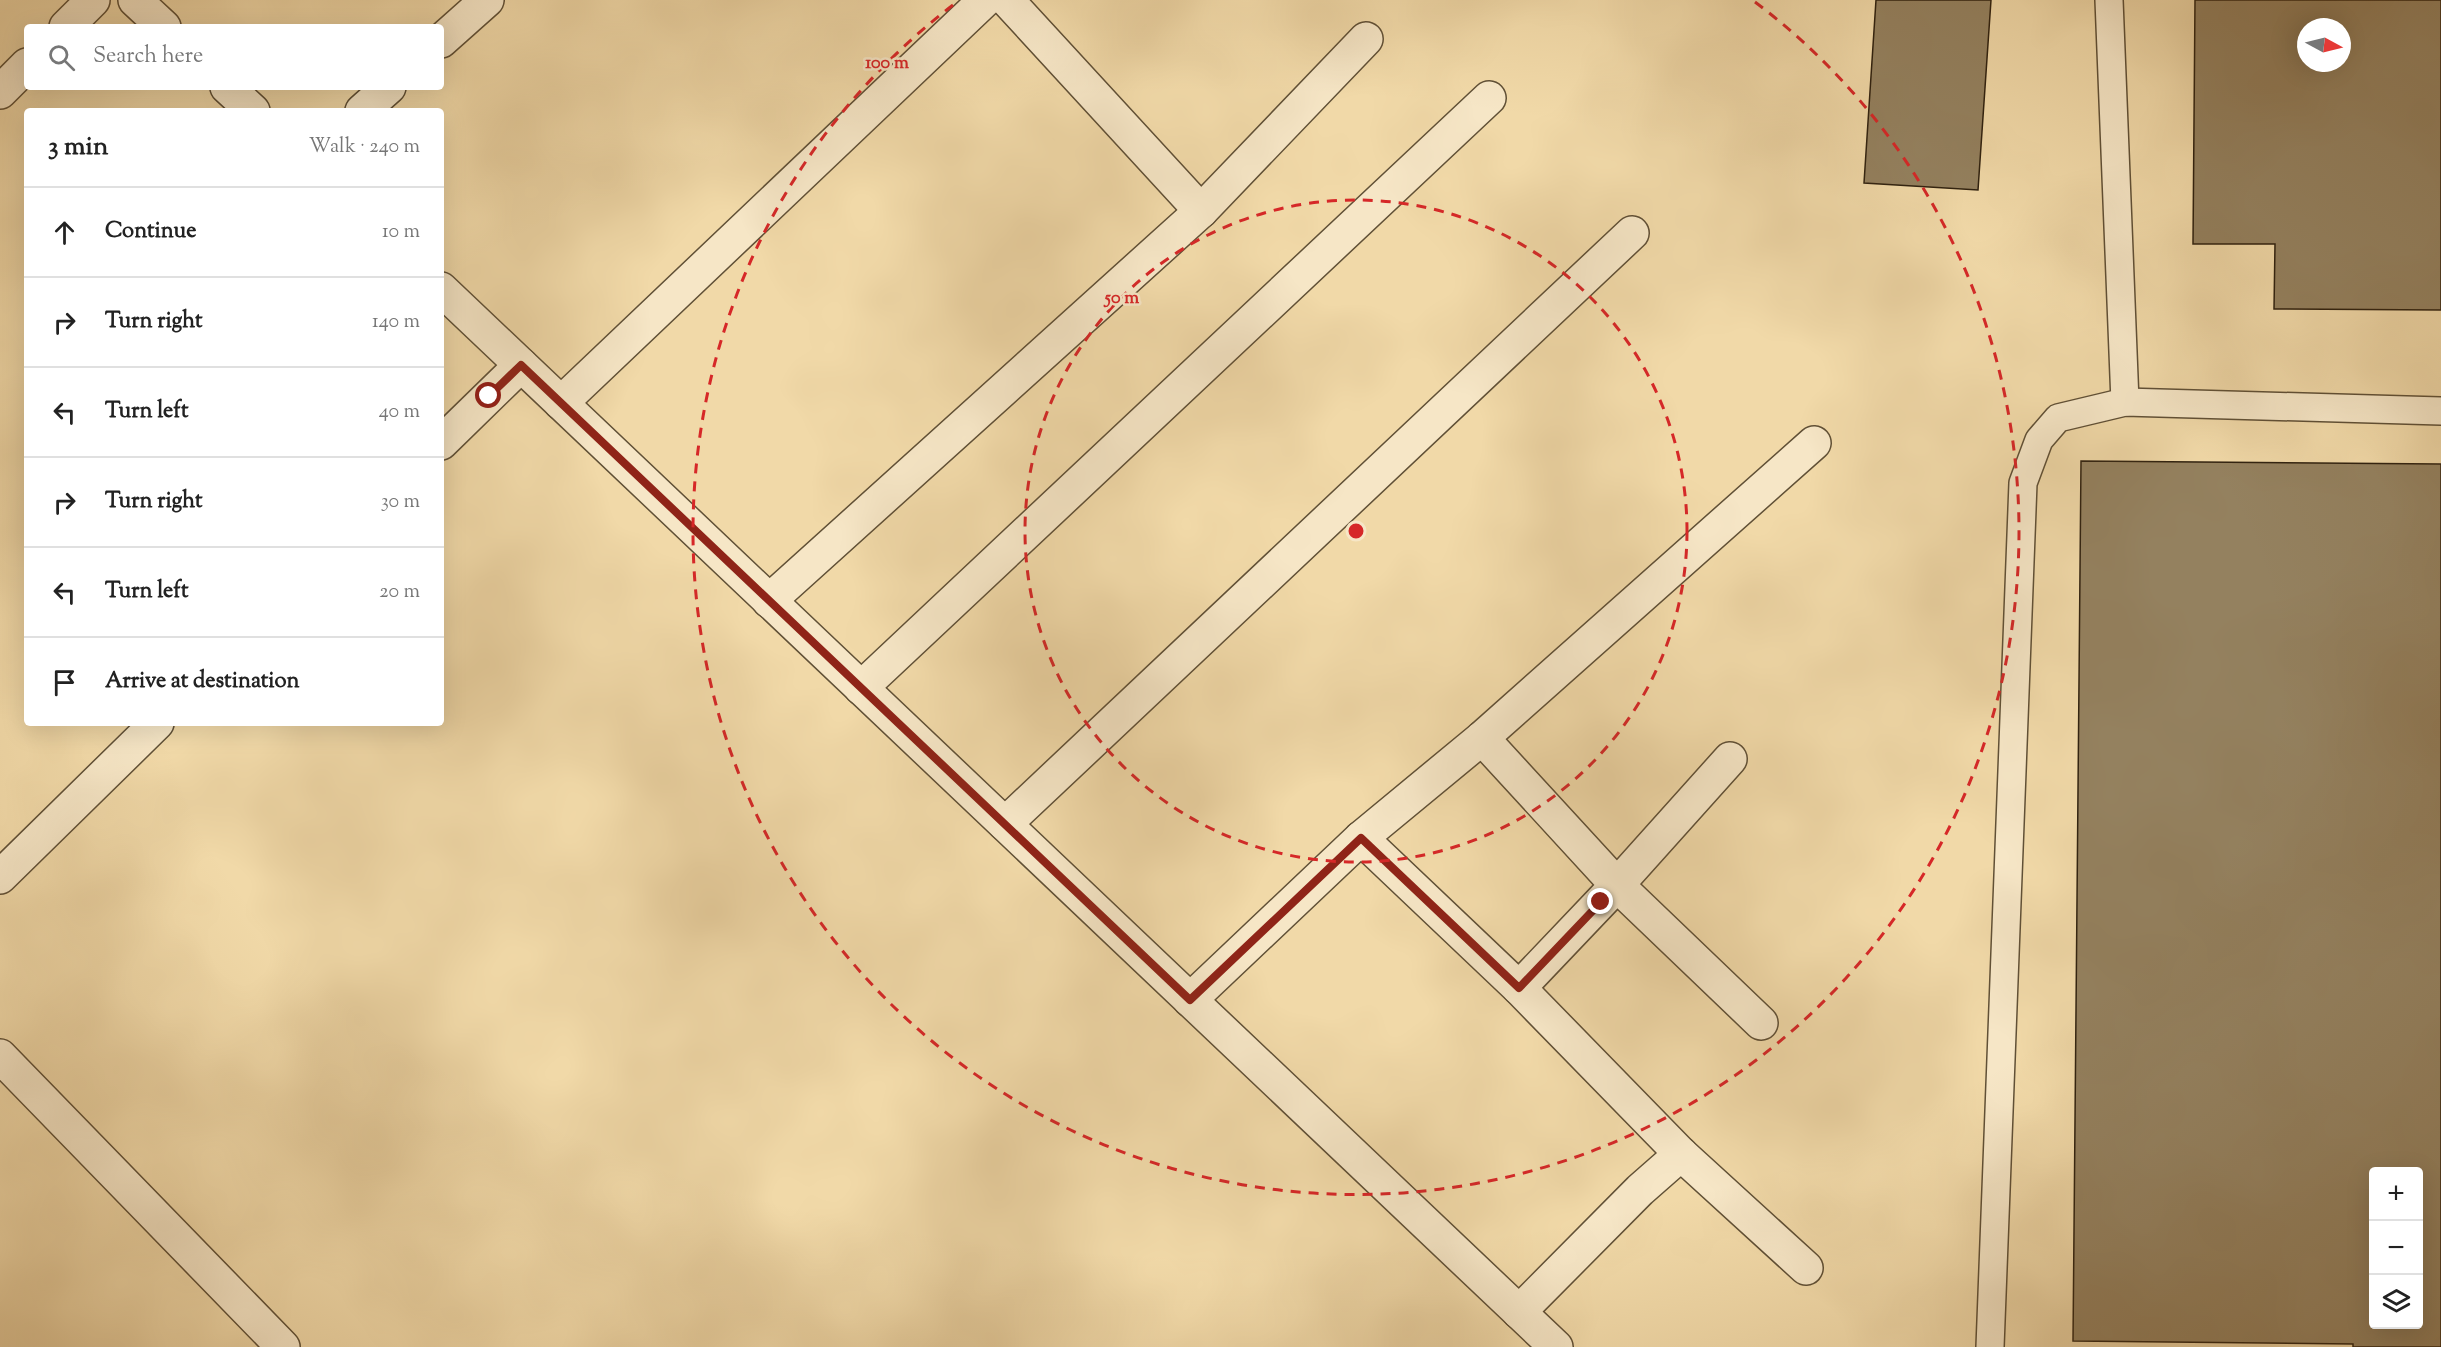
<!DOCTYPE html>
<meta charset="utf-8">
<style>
body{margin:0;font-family:"Sorts Mill Goudy",serif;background:#f2f2f2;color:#222}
.controls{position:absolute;right:18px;bottom:18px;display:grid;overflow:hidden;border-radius:6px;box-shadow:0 6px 24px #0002}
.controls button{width:54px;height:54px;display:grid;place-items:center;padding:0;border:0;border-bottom:2px solid #e0e0e0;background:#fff;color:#222;font:30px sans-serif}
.compass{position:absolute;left:2297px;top:18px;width:54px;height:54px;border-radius:50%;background:#fff;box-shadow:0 6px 24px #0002;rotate:97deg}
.stop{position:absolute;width:18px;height:18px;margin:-14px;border:4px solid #8f2418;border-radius:50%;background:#fff}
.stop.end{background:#8f2418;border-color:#fff;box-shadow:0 2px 6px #0008}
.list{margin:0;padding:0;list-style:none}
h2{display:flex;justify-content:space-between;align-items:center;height:78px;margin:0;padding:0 24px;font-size:26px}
h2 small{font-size:20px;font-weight:400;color:#767676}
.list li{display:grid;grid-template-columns:39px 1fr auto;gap:18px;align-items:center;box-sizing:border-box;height:90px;padding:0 24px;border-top:2px solid #e0e0e0}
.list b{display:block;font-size:22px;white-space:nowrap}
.list em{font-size:20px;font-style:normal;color:#767676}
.icon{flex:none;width:33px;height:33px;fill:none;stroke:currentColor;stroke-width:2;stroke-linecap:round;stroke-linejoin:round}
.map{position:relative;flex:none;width:2441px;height:1347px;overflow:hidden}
.search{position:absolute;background:#fff;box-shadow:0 6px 24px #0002;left:24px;top:24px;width:420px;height:66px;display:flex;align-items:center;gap:15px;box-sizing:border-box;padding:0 21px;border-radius:6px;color:#767676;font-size:22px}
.panel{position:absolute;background:#fff;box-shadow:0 6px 24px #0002;left:24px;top:108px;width:420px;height:618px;border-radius:6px}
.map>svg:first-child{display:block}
.building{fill:#94815f;stroke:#302210;stroke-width:1.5;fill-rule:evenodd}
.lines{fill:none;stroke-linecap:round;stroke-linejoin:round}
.lane-casing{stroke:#605036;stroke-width:30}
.street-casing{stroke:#605036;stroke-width:36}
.lane{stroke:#f6e6c6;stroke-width:27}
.street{stroke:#f6e6c6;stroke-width:33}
.route{stroke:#8f2418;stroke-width:8}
.ring{fill:none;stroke:#d62828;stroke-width:3;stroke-dasharray:10 8}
.centre{fill:#d62828;stroke:#f6e6c6;stroke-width:3}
.ring-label{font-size:18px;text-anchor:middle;font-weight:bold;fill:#d62828;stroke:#f6e6c6;stroke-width:5;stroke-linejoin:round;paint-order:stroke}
</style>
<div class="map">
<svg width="2441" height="1347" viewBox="0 0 2441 1347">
<rect width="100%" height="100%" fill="#f1d9a8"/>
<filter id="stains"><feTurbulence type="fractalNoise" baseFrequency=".00333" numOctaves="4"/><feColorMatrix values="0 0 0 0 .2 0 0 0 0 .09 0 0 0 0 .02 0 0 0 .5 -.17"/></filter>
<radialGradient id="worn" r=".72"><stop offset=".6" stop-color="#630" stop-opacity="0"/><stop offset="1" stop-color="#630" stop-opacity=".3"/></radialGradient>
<g class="building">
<path d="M1876,0H1991L1978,190L1864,183Z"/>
<path d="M2195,0H2441V310L2274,309L2275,244H2193ZM2306,27H2342V63H2306Z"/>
<path d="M2081,461L2441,464V1347H2353V1344L2073,1341ZM2374,1172H2418V1324H2374Z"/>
</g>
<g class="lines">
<g class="lane-casing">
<g id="lane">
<path d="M2109,0L2125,402"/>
<path d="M1990,1347L2023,483L2039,440L2058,418L2125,402L2441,411"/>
</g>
</g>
<g class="street-casing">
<g id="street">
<path d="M135,0L164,27"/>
<path d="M1007,0L1201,211"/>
<path d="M66,27L93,0"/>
<path d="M441,41L487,0"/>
<path d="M227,87L253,111"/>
<path d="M0,92L27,65"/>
<path d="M362,111L389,87"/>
<path d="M441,289L1556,1347"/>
<path d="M561,403L985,0"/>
<path d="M441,443L521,365"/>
<path d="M769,601L1201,211L1366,39"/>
<path d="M861,688L1489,98"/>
<path d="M1482,738L1617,885L1761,1023"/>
<path d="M1005,824L1632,233"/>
<path d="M1361,838L1519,988L1681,1154L1806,1268"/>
<path d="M0,877L157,723"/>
<path d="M1519,988L1617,885L1730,759"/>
<path d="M1190,1000L1361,838L1482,738L1814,443"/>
<path d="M0,1056L283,1347"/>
<path d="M1519,1312L1640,1190L1681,1154"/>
</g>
</g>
<use href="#lane" class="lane"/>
<use href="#street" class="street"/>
</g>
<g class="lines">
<path class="route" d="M489,396L521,365L1190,1000L1361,838L1519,988L1601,902"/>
</g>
<g class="ring">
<circle cx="1356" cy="531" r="331"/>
<path d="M1755 2A663 663 0 1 1 957 2"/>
</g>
<circle cx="1356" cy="531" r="9" class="centre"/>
<g class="ring-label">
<text x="887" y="68">100 m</text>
<text x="1122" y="303">50 m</text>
</g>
<rect width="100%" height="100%" filter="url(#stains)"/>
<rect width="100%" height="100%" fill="url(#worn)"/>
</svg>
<div class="controls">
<button>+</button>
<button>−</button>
<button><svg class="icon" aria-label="layers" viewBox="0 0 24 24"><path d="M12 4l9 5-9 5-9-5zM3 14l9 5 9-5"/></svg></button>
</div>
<svg class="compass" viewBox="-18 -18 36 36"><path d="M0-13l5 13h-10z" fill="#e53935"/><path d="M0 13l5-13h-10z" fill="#767676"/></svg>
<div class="stop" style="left:489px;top:396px"></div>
<div class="stop end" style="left:1601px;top:902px"></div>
<div class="search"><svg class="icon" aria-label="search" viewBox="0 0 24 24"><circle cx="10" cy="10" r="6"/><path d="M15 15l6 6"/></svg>Search here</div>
<section class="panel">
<h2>3 min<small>Walk · 240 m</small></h2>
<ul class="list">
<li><svg class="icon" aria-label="ahead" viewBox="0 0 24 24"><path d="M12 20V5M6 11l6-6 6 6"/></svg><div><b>Continue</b></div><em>10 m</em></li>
<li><svg class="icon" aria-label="right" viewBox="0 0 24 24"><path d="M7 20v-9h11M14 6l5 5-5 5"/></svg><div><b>Turn right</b></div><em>140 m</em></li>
<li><svg class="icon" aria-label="left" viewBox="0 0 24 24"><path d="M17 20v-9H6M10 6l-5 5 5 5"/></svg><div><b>Turn left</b></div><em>40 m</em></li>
<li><svg class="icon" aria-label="right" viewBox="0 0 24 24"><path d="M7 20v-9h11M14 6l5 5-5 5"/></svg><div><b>Turn right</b></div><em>30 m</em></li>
<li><svg class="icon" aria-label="left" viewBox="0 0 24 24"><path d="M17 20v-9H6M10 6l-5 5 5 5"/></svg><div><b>Turn left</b></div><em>20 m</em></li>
<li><svg class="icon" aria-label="arrive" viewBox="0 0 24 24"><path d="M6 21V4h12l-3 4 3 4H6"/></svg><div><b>Arrive at destination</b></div></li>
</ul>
</section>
</div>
